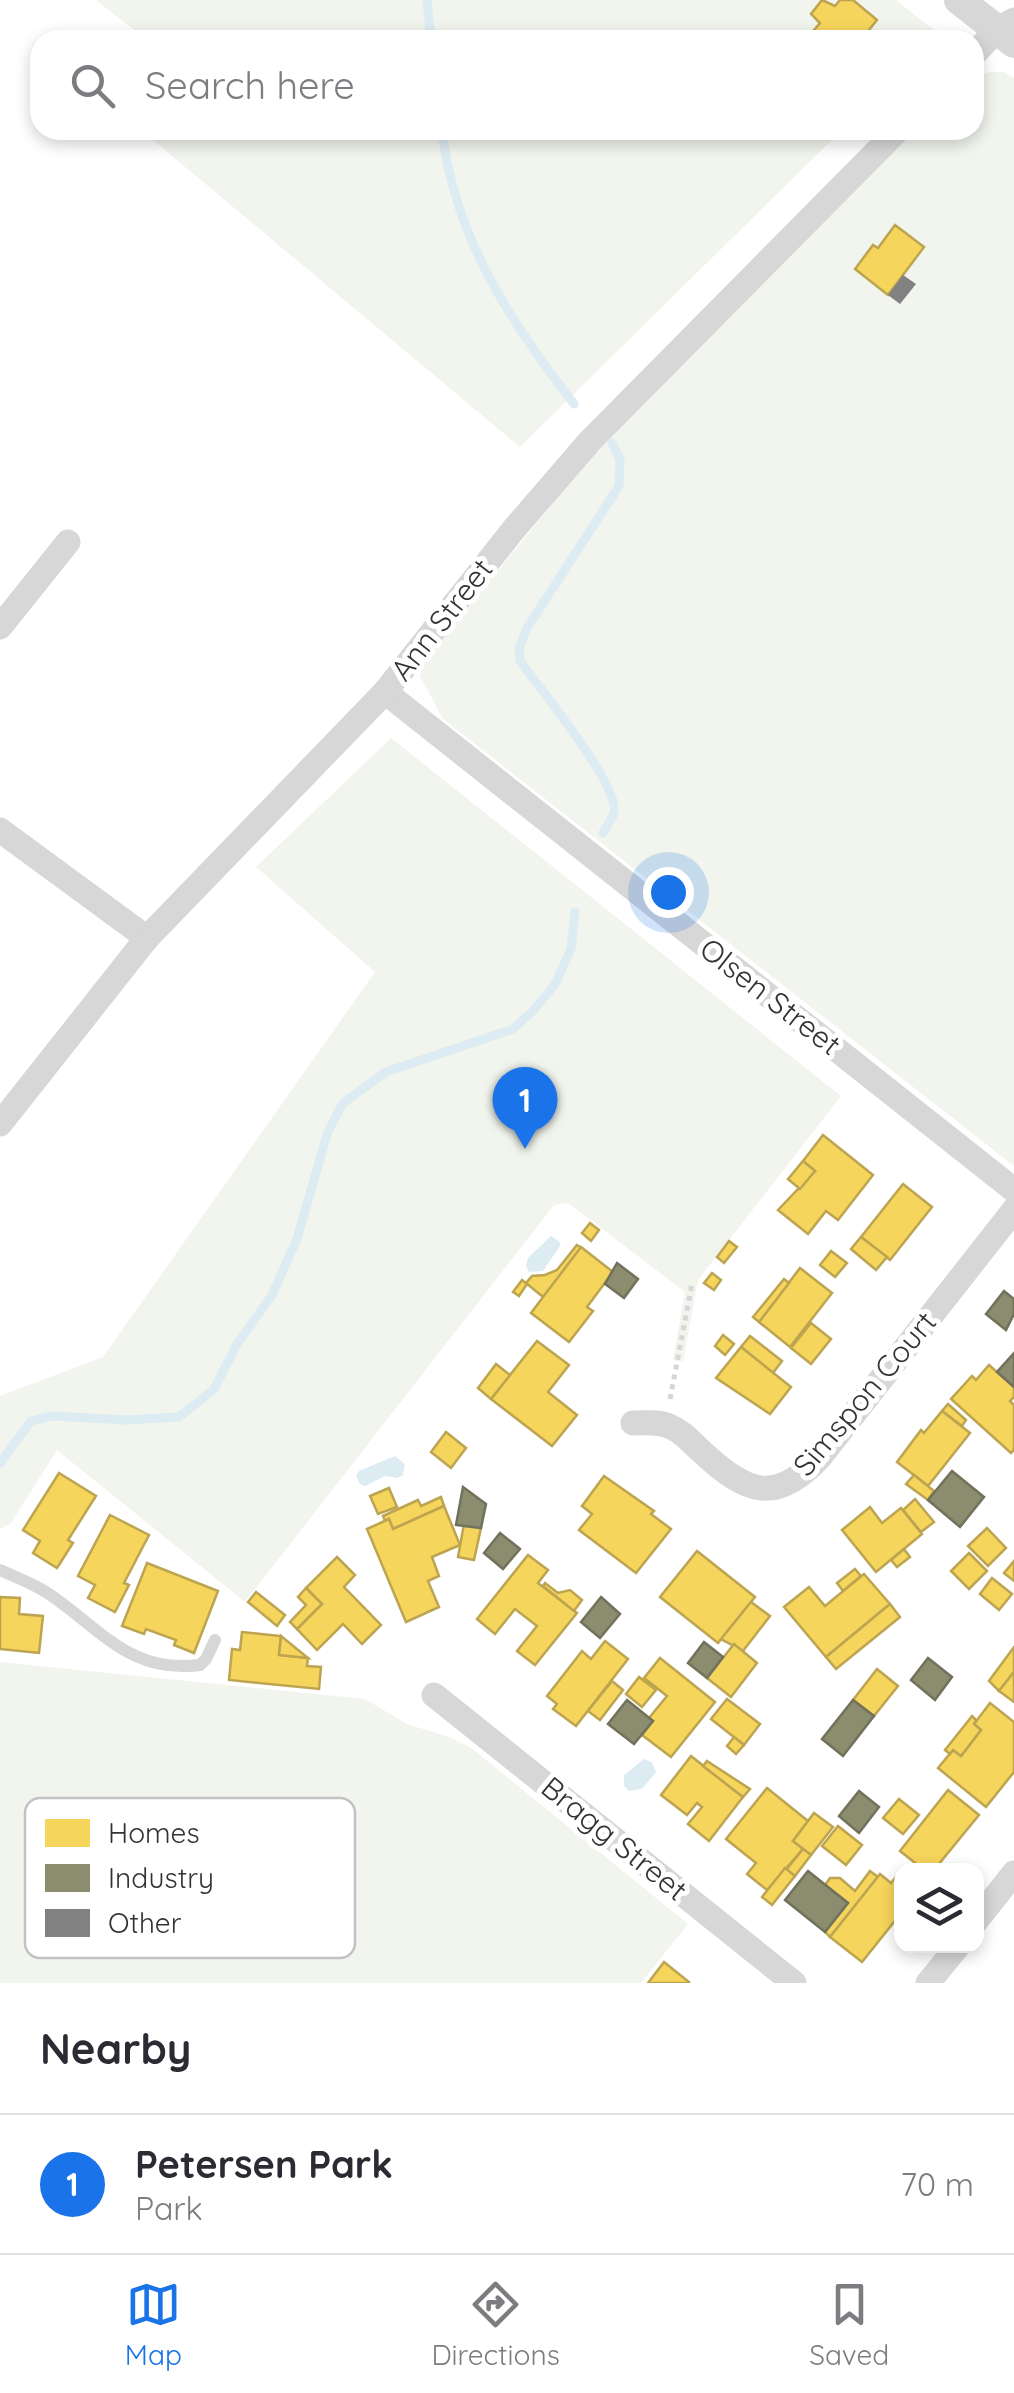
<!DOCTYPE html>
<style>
body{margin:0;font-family:Quicksand,sans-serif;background:#f2f2f3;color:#2b2b33}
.controls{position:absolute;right:30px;bottom:30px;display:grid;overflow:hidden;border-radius:20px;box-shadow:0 5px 15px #0003}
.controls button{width:90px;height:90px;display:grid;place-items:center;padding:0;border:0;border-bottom:2px solid #e1e1e2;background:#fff;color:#2b2b33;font:50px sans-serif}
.you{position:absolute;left:668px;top:892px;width:35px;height:35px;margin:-25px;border:8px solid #fff;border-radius:50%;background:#1a73e8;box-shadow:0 0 0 15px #1a73e833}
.badge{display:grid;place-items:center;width:65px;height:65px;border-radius:50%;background:#1a73e8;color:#fff;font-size:32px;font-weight:700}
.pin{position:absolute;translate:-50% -82px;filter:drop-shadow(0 2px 5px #0008)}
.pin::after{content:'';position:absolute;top:52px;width:35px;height:30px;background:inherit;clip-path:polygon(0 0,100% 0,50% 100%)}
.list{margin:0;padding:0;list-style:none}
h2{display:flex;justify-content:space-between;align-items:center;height:130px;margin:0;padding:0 40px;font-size:42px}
h2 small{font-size:32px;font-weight:400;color:#7c7c81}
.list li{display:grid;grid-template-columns:65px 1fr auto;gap:30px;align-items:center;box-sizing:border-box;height:140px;padding:0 40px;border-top:2px solid #e1e1e2}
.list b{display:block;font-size:38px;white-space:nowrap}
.list p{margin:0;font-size:32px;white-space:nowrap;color:#7c7c81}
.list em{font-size:32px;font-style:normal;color:#7c7c81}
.icon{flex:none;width:55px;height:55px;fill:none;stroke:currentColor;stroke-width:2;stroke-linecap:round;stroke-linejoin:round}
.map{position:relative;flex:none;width:1014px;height:1983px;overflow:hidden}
.search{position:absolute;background:#fff;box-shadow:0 5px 15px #0003;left:30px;right:30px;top:30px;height:110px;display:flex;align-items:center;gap:25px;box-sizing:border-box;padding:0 35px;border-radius:30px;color:#7c7c81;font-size:38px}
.sheet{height:270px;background:#fff}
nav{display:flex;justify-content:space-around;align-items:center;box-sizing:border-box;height:140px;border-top:2px solid #e1e1e2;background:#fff;font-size:28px;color:#7c7c81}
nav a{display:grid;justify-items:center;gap:5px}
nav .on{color:#1a73e8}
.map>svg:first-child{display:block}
.green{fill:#f1f5ed}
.water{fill:#ddebf3}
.homes{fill:#f6d55c;stroke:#bca450;stroke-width:2.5}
.industry{fill:#8c8c6e;stroke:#71715c;stroke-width:2.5}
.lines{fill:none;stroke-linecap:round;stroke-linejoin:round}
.stream{stroke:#ddebf3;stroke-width:9}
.building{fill:#818181}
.path{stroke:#d6d6d6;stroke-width:5;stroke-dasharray:5 5;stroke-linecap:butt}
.service{stroke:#d7d7d7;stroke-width:12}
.minor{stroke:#d7d7d7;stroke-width:25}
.tertiary{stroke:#d7d7d7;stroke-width:30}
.labels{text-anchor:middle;stroke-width:10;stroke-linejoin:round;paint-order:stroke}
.street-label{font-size:30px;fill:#333;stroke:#fff}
.key{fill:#fff;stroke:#c2c2c2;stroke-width:2.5}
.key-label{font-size:28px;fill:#333}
</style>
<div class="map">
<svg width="1014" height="1983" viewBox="0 0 1014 1983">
<rect width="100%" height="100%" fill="#fff"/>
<g class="green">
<path d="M96,0H896L935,31V37L932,40H147Z"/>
<path d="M990,72H1004L1014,78V1166L443,719L420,676L424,662L583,466L913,130H974V75Z"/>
<path d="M161,130H842L520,447L153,140Z"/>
<path d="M391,738L841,1096L698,1280L683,1362L673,1360L685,1292L568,1203L554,1205L245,1602L57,1450L11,1523L0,1529V1396L103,1357L375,972L256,867Z"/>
<path d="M0,1662L365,1699L407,1724L449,1737L470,1747L688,1924L641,1983H0Z"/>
</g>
<g class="water">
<path d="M551,1236L560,1242V1246L543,1271L529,1272L526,1266L528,1258Z"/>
<path d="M395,1456L405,1464L403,1475L397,1478L385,1476L365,1486L360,1484L356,1476L359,1471Z"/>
<path d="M644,1759L652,1762L656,1772L642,1789L629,1791L624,1786V1775Z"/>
</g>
<g class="homes">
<path d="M822,0L835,6L840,0H853L877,20L861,40H826L814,30L820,23L811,14Z"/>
<path d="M895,225L924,247L888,295L855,269L873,245L878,248Z"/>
<path d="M823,1135L873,1175L838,1220L826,1211L808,1234L778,1210L815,1171L803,1161Z"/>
<path d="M803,1161L815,1171L800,1189L788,1179Z"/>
<path d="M903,1184L932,1207L890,1260L861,1237Z"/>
<path d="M590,1223L599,1230L591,1241L582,1233Z"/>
<path d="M861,1237L887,1257L876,1270L851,1249Z"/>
<path d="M729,1241L737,1247L724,1263L717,1257Z"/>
<path d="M577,1245L582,1248L543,1297L526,1283L532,1276L545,1275L557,1270Z"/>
<path d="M581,1247L613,1272L587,1307L593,1311L569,1342L531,1313Z"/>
<path d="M831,1251L847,1263L835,1277L820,1265Z"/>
<path d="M800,1268L832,1293L790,1347L759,1322Z"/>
<path d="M712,1273L721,1280L714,1290L704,1283Z"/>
<path d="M784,1279L789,1283L759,1322L753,1317Z"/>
<path d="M522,1280L527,1284L519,1296L513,1292Z"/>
<path d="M811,1323L831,1339L811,1364L791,1348Z"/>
<path d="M723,1335L734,1344L725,1355L715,1346Z"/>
<path d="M750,1336L782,1361L773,1373L741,1347Z"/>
<path d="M537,1341L569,1365L548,1392L577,1415L552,1446L491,1399Z"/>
<path d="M741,1347L791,1387L770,1414L716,1378Z"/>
<path d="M496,1364L510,1375L491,1399L478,1388Z"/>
<path d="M989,1365L1014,1387V1397L1010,1401L1014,1405V1450L1011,1453L951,1399L972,1376L976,1380Z"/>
<path d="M948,1404L966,1420L962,1426L942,1411Z"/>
<path d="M942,1411L970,1433L928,1486L897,1462L921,1430L924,1433Z"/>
<path d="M446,1432L466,1448L451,1468L431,1452Z"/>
<path d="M59,1473L96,1496L68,1540L73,1543L57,1568L33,1553L40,1541L23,1530Z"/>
<path d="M914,1475L934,1491L928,1500L906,1484Z"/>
<path d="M604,1476L654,1511L651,1514L671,1529L636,1573L579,1530L592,1514L582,1506Z"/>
<path d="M389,1488L397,1507L378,1514L370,1496Z"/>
<path d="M441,1497L444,1506L393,1529L389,1519L385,1521L383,1516L418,1500L421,1506Z"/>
<path d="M915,1499L934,1522L921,1532L903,1510Z"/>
<path d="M444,1506L460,1545L432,1557L439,1576L428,1581L439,1607L406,1622L367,1529L389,1519L393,1529Z"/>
<path d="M870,1507L882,1523L901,1508L922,1534L876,1572L842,1530Z"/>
<path d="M110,1515L149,1535L124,1583L129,1585L115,1612L88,1598L95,1585L78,1576Z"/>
<path d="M464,1524L481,1528L474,1560L458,1557Z"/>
<path d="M987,1528L1006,1548L988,1566L968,1546Z"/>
<path d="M904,1549L910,1557L897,1567L891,1560Z"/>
<path d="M697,1551L755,1597L718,1643L660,1597Z"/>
<path d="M969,1553L987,1571L969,1589L951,1571Z"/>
<path d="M528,1555L548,1570L538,1583L577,1613L535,1665L517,1651L537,1626L515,1609L495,1634L477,1619Z"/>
<path d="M337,1557L355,1575L344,1587L381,1625L362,1644L343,1624L317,1650L297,1629L322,1604L306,1588Z"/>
<path d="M1014,1561V1581L1004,1573Z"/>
<path d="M147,1563L218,1591L194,1653L174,1645L176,1640L146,1629L144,1634L122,1626Z"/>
<path d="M855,1569L861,1576L843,1591L837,1583Z"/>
<path d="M864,1574L890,1604L826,1657L784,1607L809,1587L825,1606Z"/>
<path d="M992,1578L1012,1594L999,1610L980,1594Z"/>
<path d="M545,1583L558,1593L570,1590L582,1600L574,1611L543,1586Z"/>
<path d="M306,1588L322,1604L297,1629L290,1622L306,1605L298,1597Z"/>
<path d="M256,1592L285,1615L277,1626L248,1602Z"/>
<path d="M0,1597L20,1598L19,1614L43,1616L39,1653L0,1649Z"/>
<path d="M751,1602L770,1616L743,1651L721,1639Z"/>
<path d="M890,1604L900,1617L836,1669L826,1657Z"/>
<path d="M242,1632L281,1636L279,1655L308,1658L307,1666L321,1667L319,1689L229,1680L232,1649L240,1650Z"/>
<path d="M281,1636L308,1658L279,1655Z"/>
<path d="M605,1641L628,1659L576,1726L553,1709L557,1704L547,1696L582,1651L591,1659Z"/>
<path d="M734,1644L757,1663L731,1697L707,1678Z"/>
<path d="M1014,1647V1672L999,1691L989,1681Z"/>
<path d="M660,1658L715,1702L671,1757L642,1735L653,1721L649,1718L667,1696L644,1678Z"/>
<path d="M877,1669L898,1686L874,1716L853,1700Z"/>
<path d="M1014,1672V1702L999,1691Z"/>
<path d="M639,1677L656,1690L642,1707L626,1694Z"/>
<path d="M612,1681L623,1690L600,1720L588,1711Z"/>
<path d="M727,1699L760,1724L744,1745L711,1719Z"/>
<path d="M990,1703L1014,1722V1772L986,1807L938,1768L953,1750L961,1756L981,1730L974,1724Z"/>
<path d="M972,1716L976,1720L974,1724L981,1730L961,1756L953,1750L950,1754L945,1750Z"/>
<path d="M734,1737L744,1745L736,1754L727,1746Z"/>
<path d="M691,1756L743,1797L709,1841L688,1824L702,1807L697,1803L687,1815L661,1795Z"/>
<path d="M707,1761L750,1789L743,1797L703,1766Z"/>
<path d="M767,1788L808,1821L793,1841L803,1849L767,1890L747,1874L756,1863L726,1839Z"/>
<path d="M948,1790L979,1815L934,1870H924L900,1851Z"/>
<path d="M899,1799L919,1815L903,1834L883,1818Z"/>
<path d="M814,1813L833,1827L811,1855L793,1841Z"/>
<path d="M838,1826L862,1845L846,1865L822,1846Z"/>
<path d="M803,1849L811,1855L795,1876L786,1870Z"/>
<path d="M785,1868L795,1876L772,1905L762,1897Z"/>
<path d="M870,1871L878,1877L830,1937L825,1932L848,1903L825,1885L830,1878H840L855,1891Z"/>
<path d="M880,1874L891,1883L896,1877L902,1882V1912L862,1962L830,1937Z"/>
<path d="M664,1962L689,1982V1983H648Z"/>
</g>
<g class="industry">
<path d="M617,1263L638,1279L624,1298L605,1284Z"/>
<path d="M1004,1291L1014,1299V1314L1006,1330L986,1314Z"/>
<path d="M1014,1353V1387L997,1372Z"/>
<path d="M952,1471L984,1497L960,1527L928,1500Z"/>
<path d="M463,1487L486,1504L481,1528L456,1525Z"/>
<path d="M500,1533L520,1549L503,1569L484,1553Z"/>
<path d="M601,1597L620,1614L600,1638L581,1622Z"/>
<path d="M704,1642L723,1657L707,1678L688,1663Z"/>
<path d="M928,1658L952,1677L935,1700L911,1680Z"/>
<path d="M627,1700L653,1721L634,1744L608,1724Z"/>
<path d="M853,1700L874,1716L843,1756L822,1739Z"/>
<path d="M859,1791L879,1807L859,1833L839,1816Z"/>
<path d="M808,1871L848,1903L825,1932L785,1900Z"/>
</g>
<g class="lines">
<g class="stream">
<path d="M427,0L431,40"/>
<path d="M442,130C454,236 510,322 574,404"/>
<path d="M603,833C606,827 613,818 614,812C619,784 539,688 520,661L519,648L527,628L619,486L620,459L612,443"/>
<path d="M0,1463L31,1421L52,1416L126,1420L179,1417L214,1389L237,1344L272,1295L297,1239L328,1131L343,1103L386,1072L513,1029L534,1010L555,984L571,949L575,912"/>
</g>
</g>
<path class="building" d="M903,275L916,284L900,304L888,295Z"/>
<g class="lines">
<path class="path" d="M670,1399L692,1284"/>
<path class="service" d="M0,1570C17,1578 34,1584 49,1594C101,1629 130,1674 200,1665L206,1659L215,1640"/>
<g class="minor">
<path d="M974,54L997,30L1014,20"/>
<path d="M0,627L68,542"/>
<path d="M385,692L1014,1190"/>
<path d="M0,830L147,938"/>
<path d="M0,1124L147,938L385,692L514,529L590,441L898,130"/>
<path d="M633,1423C646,1423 659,1421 671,1427C683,1432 692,1443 702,1452C745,1492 775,1506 820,1457L1014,1210"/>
<path d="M434,1695L794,1983"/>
<path d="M976,1921L1014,1873"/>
<path d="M928,1983L958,1946"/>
</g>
<path class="tertiary" d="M959,0L1014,43"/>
</g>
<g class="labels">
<g class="street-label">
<text transform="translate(442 620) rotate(-52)" y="10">Ann Street</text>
<text transform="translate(770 997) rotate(38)" y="10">Olsen Street</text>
<text transform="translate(865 1394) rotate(-50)" y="10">Simspon Court</text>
<text transform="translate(614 1839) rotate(39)" y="10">Bragg Street</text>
</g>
</g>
<rect x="25" y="1798" width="330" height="160" rx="15" class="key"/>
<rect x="45" y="1819" width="45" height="28" fill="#f6d55c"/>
<rect x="45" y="1864" width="45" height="28" fill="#8c8c6e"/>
<rect x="45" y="1909" width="45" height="28" fill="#818181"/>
<g class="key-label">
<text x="108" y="1843">Homes</text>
<text x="108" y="1888">Industry</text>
<text x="108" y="1933">Other</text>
</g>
</svg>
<div class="controls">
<button><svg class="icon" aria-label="layers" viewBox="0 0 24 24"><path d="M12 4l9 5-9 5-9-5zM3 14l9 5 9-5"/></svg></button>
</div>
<div class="you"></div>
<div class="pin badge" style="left:525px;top:1149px">1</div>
<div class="search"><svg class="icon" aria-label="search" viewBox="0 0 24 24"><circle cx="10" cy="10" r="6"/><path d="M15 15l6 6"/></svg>Search here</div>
</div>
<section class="sheet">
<h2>Nearby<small></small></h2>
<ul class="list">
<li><span class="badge">1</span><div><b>Petersen Park</b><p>Park</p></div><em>70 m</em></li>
</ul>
</section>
<nav>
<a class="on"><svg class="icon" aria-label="map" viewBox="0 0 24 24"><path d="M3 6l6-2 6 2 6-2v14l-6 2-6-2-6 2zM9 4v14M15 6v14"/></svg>Map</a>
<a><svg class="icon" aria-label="directions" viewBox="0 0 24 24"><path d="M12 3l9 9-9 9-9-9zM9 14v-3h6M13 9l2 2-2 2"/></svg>Directions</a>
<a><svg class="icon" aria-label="saved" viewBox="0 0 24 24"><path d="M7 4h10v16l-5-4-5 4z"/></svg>Saved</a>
</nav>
